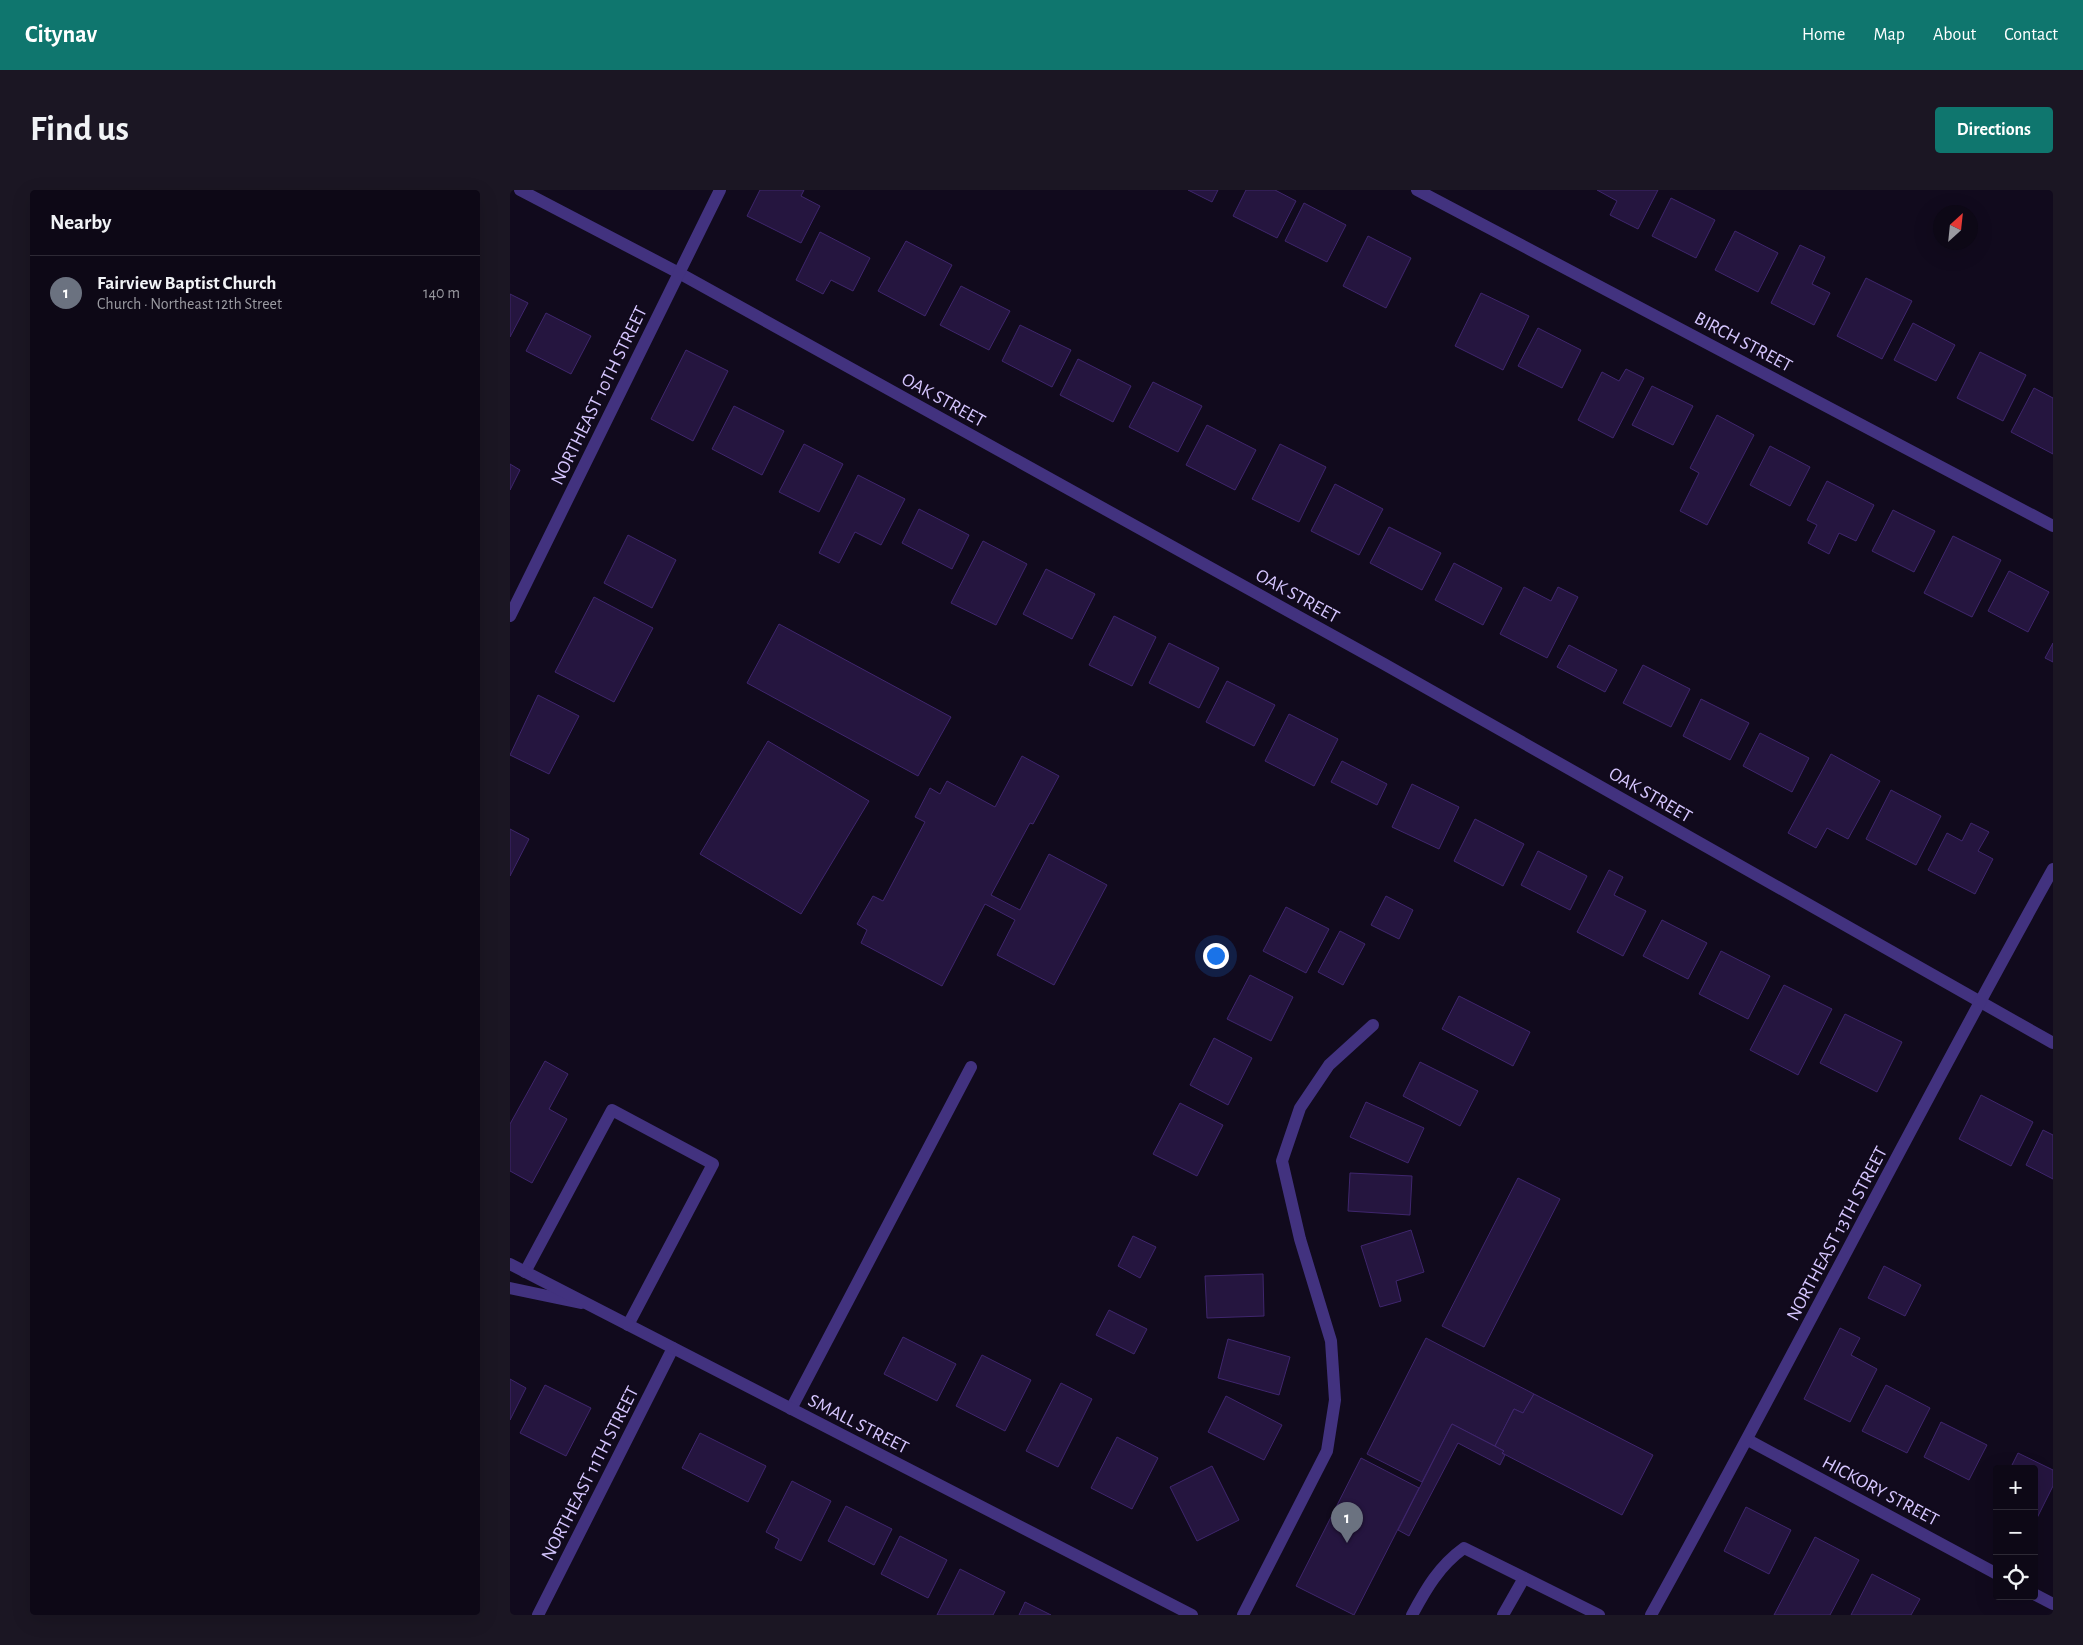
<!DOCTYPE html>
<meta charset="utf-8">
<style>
body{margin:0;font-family:"Alegreya Sans",sans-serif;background:#1b1623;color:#f1f3f6}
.controls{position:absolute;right:15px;bottom:15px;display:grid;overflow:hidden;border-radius:5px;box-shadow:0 5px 20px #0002}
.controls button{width:45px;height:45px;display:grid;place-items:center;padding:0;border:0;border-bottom:1px solid #2d2935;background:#0d0816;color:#f1f3f6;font:25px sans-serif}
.compass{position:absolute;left:1423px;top:15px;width:45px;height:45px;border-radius:50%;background:#0d0816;box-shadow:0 5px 20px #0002;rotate:27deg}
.you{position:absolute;left:705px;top:765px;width:18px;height:18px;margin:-12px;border:4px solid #fff;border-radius:50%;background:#1a73e8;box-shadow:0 0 0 8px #1a73e833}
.badge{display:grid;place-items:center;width:32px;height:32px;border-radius:50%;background:#0f766e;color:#fff;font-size:16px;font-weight:700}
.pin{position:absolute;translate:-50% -41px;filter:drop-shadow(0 1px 2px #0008)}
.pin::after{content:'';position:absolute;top:26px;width:18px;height:15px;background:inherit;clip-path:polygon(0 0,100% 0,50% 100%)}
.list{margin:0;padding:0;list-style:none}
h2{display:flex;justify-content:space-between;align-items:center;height:65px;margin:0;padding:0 20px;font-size:21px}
h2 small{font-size:16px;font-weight:400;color:#9a9aa1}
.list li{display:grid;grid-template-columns:32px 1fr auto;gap:15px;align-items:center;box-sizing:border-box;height:75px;padding:0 20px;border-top:1px solid #2d2935}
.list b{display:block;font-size:19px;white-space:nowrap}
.list p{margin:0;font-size:16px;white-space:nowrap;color:#9a9aa1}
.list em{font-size:16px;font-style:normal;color:#9a9aa1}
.icon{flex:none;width:28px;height:28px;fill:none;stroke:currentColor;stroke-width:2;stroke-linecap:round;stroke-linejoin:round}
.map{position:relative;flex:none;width:1543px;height:1425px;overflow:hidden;border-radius:5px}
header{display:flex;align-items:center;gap:30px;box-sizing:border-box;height:70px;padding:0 25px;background:#0f766e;color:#fff}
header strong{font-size:24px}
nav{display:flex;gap:28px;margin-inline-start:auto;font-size:18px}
.intro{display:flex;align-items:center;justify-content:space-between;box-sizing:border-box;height:120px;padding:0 30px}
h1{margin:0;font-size:35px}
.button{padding:12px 22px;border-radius:5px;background:#0f766e;color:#fff;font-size:18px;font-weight:700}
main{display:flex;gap:30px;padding:0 30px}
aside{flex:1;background:#0d0816;border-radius:5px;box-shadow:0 5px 20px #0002}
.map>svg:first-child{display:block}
.building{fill:#25153f;stroke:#3f266d}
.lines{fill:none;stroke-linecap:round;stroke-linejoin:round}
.service{stroke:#42327f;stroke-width:12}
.minor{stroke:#42327f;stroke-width:12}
.tertiary{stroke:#42327f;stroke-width:12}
.labels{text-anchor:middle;stroke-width:4;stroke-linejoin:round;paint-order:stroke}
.street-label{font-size:19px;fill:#d6c6ff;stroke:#110a1d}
</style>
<header>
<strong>Citynav</strong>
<nav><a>Home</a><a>Map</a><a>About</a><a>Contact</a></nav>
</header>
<div class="intro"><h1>Find us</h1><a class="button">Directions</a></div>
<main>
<aside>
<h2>Nearby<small></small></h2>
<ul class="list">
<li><span class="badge" style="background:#6b7280">1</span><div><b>Fairview Baptist Church</b><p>Church · Northeast 12th Street</p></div><em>140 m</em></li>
</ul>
</aside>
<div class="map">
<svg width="1543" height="1425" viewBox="0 0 1543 1425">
<rect width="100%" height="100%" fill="#110a1d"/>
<g class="building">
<path d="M250,0H294L291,6L310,16L291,53L237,26Z"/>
<path d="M678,0H708L702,12Z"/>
<path d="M736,0H765L786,11L767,48L723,26Z"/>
<path d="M1087,0H1148L1128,39L1100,25L1107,11Z"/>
<path d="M1161,8L1205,30L1186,68L1142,46Z"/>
<path d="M794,13L836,35L817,72L775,51Z"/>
<path d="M1225,41L1268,63L1248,102L1205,80Z"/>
<path d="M310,42L360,68L343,101L321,90L313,104L286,90Z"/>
<path d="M858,46L901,68L876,118L833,96Z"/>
<path d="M396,51L442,75L415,126L368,101Z"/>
<path d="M1290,55L1315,67L1302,94L1320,103L1304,135L1261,113Z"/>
<path d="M1356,88L1402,111L1372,169L1327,146Z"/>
<path d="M451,96L500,121L479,160L430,135Z"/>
<path d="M971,103L1019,126L993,180L945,156Z"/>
<path d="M0,104L18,113L0,147Z"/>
<path d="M36,123L81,146L61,184L16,161Z"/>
<path d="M1403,133L1445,155L1426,191L1384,170Z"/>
<path d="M510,135L561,160L542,197L492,171Z"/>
<path d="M1028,138L1071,160L1052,198L1008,176Z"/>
<path d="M176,160L218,181L183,251L141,229Z"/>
<path d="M1470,162L1516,185L1493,231L1447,208Z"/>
<path d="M568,169L621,196L603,232L550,205Z"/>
<path d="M1116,179L1134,188L1103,248L1068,230L1092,182L1109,191Z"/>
<path d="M643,192L692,216L668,262L619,237Z"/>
<path d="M1142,196L1183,216L1163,255L1122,235Z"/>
<path d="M1524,198L1543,208V264L1501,242Z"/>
<path d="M224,216L274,241L252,285L202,259Z"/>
<path d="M1207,225L1244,245L1197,335L1170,321L1189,283L1180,278Z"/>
<path d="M697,235L746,260L725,300L676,275Z"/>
<path d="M294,254L333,274L309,322L269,302Z"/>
<path d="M770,254L816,277L789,332L742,309Z"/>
<path d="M1260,256L1300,277L1280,316L1240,295Z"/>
<path d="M0,274L10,280L0,300Z"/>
<path d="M348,285L395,309L371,355L345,342L329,373L309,363Z"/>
<path d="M1317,291L1364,315L1346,351L1329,343L1319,364L1298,353L1307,335L1297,330Z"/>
<path d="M825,294L873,319L849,365L801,341Z"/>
<path d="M409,319L459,345L442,379L392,353Z"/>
<path d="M1383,320L1425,341L1404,382L1362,361Z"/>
<path d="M879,337L931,363L912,400L860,373Z"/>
<path d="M118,345L166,370L142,418L94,393Z"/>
<path d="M1443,346L1491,370L1462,427L1414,403Z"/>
<path d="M473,351L517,374L486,435L441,413Z"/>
<path d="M944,373L992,398L973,435L925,410Z"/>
<path d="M536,379L585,404L562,449L513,424Z"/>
<path d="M1499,381L1539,402L1518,442L1478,421Z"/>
<path d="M1014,397L1041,411L1048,397L1068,407L1037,468L990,444Z"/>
<path d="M84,407L143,438L104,512L45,482Z"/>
<path d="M604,426L646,447L622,496L579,475Z"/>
<path d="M269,434L441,527L408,586L237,493Z"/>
<path d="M659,453L709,478L689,518L639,493Z"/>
<path d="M1543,453V472L1535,468Z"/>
<path d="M1059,455L1107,480L1095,502L1047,477Z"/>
<path d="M1133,475L1180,499L1161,537L1113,513Z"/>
<path d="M717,491L765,515L744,556L696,532Z"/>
<path d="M28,505L69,526L39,584L0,565Z"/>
<path d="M1191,509L1239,533L1220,570L1173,546Z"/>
<path d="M779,524L828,549L804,596L755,571Z"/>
<path d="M1250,543L1299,568L1282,602L1233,576Z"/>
<path d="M258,551L359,611L291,724L190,664Z"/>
<path d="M1321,564L1370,591L1338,649L1317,638L1306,658L1278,643Z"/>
<path d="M512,566L549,586L523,634L520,633L481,705L510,720L539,664L597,695L544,795L487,765L505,730L475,714L432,796L351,753L357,740L347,734L363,706L373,711L415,632L405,627L420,598L430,604L437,591L485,617Z"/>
<path d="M832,571L877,594L867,615L821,592Z"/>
<path d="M902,594L949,617L929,659L882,637Z"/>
<path d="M1381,600L1431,626L1406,675L1356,649Z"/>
<path d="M965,629L1014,654L993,696L944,671Z"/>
<path d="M1461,633L1479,642L1468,661L1483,669L1465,704L1418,680L1437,643L1452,651Z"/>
<path d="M0,639L19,649L0,686Z"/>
<path d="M1028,661L1077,686L1060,720L1011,695Z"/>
<path d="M1099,680L1113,687L1104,705L1136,721L1113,766L1067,742Z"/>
<path d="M876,706L903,720L889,749L861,735Z"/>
<path d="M776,717L819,739L796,783L753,761Z"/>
<path d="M1152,730L1197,753L1178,789L1133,766Z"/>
<path d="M830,741L855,754L833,795L808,782Z"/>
<path d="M1211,761L1260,786L1238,829L1189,804Z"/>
<path d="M740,785L783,807L761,851L717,829Z"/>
<path d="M1274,795L1322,819L1288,885L1240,860Z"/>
<path d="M949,806L1020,842L1003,876L932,839Z"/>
<path d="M1335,824L1392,852L1367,902L1310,873Z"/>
<path d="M704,848L742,868L718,915L680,895Z"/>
<path d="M35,871L58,884L39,919L57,929L22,993L0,981V934Z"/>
<path d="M910,872L968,901L950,936L893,906Z"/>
<path d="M1471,905L1523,932L1501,976L1449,949Z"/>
<path d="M856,912L914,938L898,973L840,947Z"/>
<path d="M670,913L713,935L687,986L643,964Z"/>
<path d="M1533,940L1543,945V989L1516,975Z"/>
<path d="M840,983L902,986L900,1025L838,1021Z"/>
<path d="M1008,988L1050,1009L974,1157L932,1136Z"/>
<path d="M901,1040L914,1082L886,1091L891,1111L870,1117L851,1056Z"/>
<path d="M623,1046L646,1057L630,1088L608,1076Z"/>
<path d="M1374,1076L1411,1095L1395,1126L1358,1108Z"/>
<path d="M753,1084L754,1126L697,1128L695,1086Z"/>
<path d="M599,1120L637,1139L624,1164L586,1145Z"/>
<path d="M1330,1138L1350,1148L1341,1165L1367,1179L1340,1232L1294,1209Z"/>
<path d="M393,1147L446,1174L427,1211L374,1184Z"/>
<path d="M916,1148L1024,1204L1013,1223L1004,1219L985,1256L942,1234L912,1292L857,1264Z"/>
<path d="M718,1149L780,1167L769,1205L708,1188Z"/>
<path d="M472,1165L521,1190L495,1241L446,1216Z"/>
<path d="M0,1189L16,1198L0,1230Z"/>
<path d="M551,1193L582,1209L548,1277L516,1261Z"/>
<path d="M35,1195L81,1218L56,1266L10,1243Z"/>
<path d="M1376,1195L1420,1218L1397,1263L1352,1241Z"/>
<path d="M1024,1204L1143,1265L1112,1325L992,1263L994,1261L985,1256L1004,1219L1013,1223Z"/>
<path d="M716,1206L772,1235L754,1270L698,1242Z"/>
<path d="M1431,1232L1477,1255L1459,1290L1414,1267Z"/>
<path d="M942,1234L994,1261L992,1263L995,1265L990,1275L948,1253L899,1346L888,1340Z"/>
<path d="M190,1243L256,1276L238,1312L172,1278Z"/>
<path d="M607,1247L648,1268L622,1319L581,1298Z"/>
<path d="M1508,1263L1543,1280V1296L1527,1328L1524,1326V1279H1500Z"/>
<path d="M851,1268L909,1298L844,1425L786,1396Z"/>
<path d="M702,1276L729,1330L687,1351L660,1297Z"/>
<path d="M282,1291L321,1311L291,1371L265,1358L269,1349L256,1342Z"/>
<path d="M336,1316L382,1339L364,1375L318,1351Z"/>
<path d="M1236,1317L1281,1340L1259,1384L1214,1361Z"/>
<path d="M390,1346L437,1370L418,1408L371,1384Z"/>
<path d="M1305,1347L1349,1370L1320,1425H1264Z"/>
<path d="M450,1379L495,1402L483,1425H427Z"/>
<path d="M1362,1384L1410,1409L1401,1425H1341Z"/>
<path d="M515,1412L541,1425H509Z"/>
</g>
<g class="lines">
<g class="service">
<path d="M15,1082L102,920L203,974L118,1135"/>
<path d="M281,1219L461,877"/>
<path d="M902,1425C916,1399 929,1376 954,1358L1089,1425"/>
<path d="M993,1425L1014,1388"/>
</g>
<g class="minor">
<path d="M10,0L169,83L874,474L1543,853"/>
<path d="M907,0L1543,336"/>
<path d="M0,426L210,0"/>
<path d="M0,1098L71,1113"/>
<path d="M1238,1250L1487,1384"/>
<path d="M1524,1404L1543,1414"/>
<path d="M28,1425L163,1158"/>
<path d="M733,1425L817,1261L825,1210L821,1151L790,1049L772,971L790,918L819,875L863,835"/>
<path d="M1141,1425C1278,1178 1405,926 1543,679"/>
</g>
<path class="tertiary" d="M0,1074L682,1425"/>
</g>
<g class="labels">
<g class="street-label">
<text transform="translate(1234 151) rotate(28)" y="7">BIRCH STREET</text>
<text transform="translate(88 205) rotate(-64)" y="7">NORTHEAST 10TH STREET</text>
<text transform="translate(434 209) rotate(29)" y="7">OAK STREET</text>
<text transform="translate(788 405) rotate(29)" y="7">OAK STREET</text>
<text transform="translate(1141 604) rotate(30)" y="7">OAK STREET</text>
<text transform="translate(1326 1043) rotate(-62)" y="7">NORTHEAST 13TH STREET</text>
<text transform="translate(349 1233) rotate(27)" y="7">SMALL STREET</text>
<text transform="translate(79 1283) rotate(-63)" y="7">NORTHEAST 11TH STREET</text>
<text transform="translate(1371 1300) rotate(28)" y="7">HICKORY STREET</text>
</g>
</g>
</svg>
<div class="controls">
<button>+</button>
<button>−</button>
<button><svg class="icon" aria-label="locate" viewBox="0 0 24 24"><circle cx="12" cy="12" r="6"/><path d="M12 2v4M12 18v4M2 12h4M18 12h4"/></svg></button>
</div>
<svg class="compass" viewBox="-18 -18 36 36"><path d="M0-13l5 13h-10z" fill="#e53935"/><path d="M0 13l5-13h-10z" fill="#9a9aa1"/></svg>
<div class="you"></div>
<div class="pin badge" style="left:837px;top:1353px;background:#6b7280">1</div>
</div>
</main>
